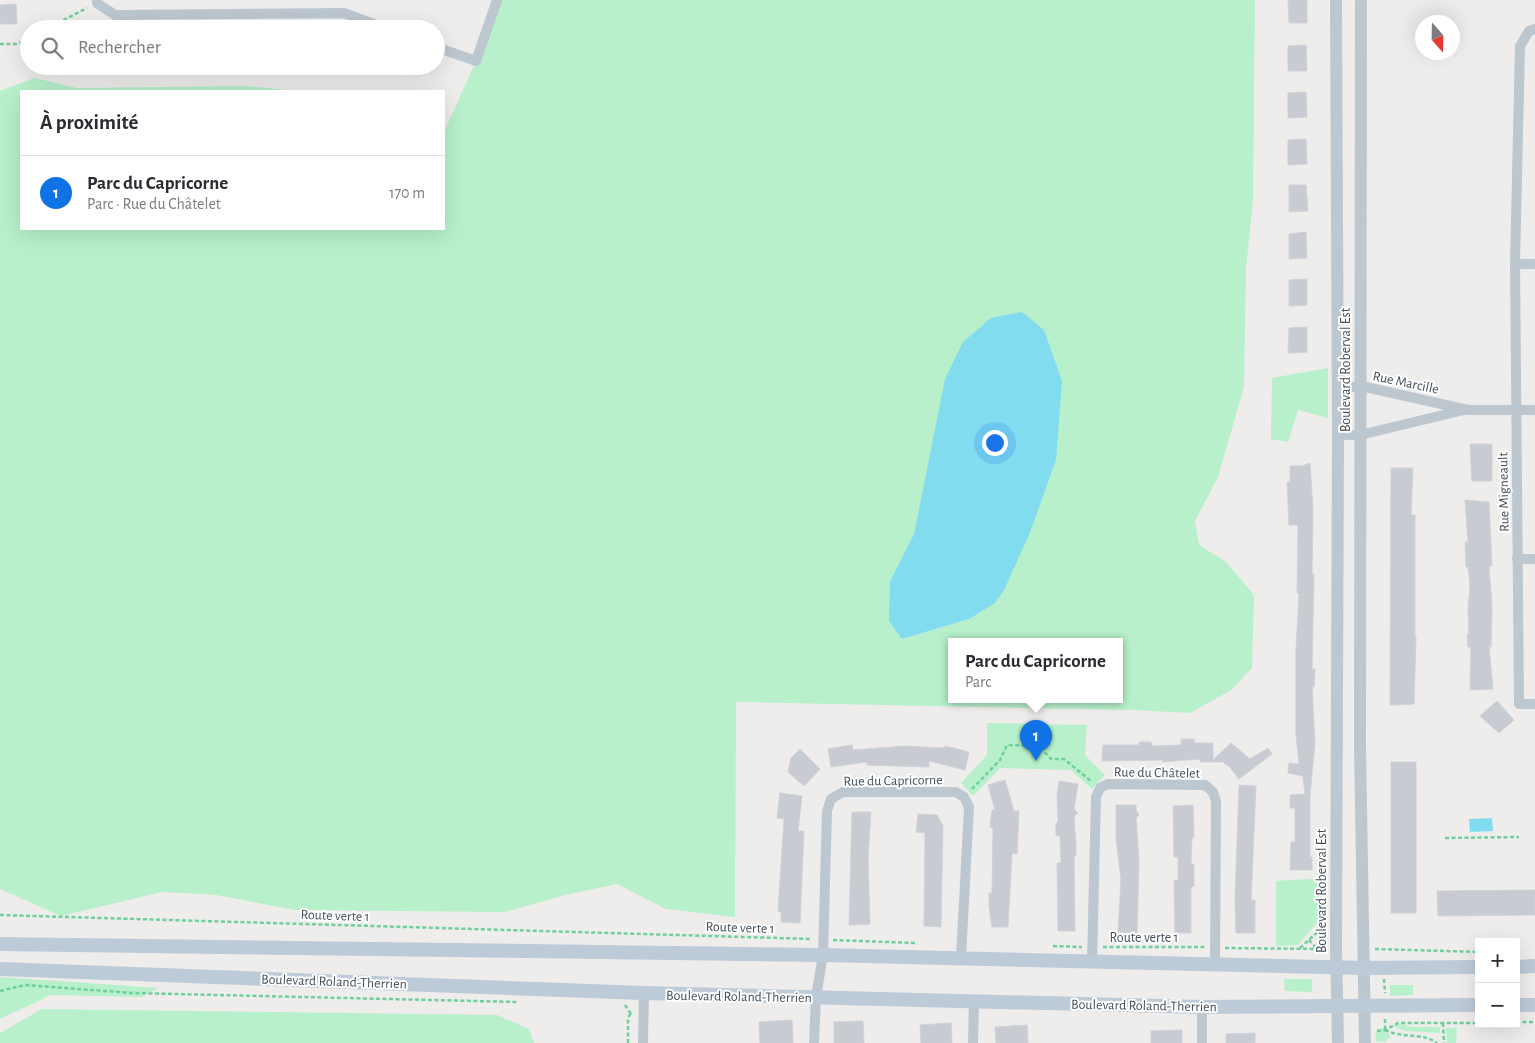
<!DOCTYPE html>
<html lang="fr">
<meta charset="utf-8">
<style>
body{margin:0;font-family:"Alegreya Sans",sans-serif;background:#f2f2f3;color:#2b2b33}
.controls{position:absolute;right:15px;bottom:15px;display:grid;overflow:hidden;border-radius:0px;box-shadow:0 5px 20px #0002}
.controls button{width:45px;height:45px;display:grid;place-items:center;padding:0;border:0;border-bottom:1px solid #e1e1e2;background:#fff;color:#2b2b33;font:25px sans-serif}
.compass{position:absolute;left:1415px;top:15px;width:45px;height:45px;border-radius:50%;background:#fff;box-shadow:0 5px 20px #0002;rotate:160deg}
.you{position:absolute;left:994px;top:442px;width:18px;height:18px;margin:-12px;border:4px solid #fff;border-radius:50%;background:#1a73e8;box-shadow:0 0 0 8px #1a73e833}
.badge{display:grid;place-items:center;width:32px;height:32px;border-radius:50%;background:#1073e5;color:#fff;font-size:16px;font-weight:700}
.pin{position:absolute;translate:-50% -41px;filter:drop-shadow(0 1px 2px #0008)}
.pin::after{content:'';position:absolute;top:26px;width:18px;height:15px;background:inherit;clip-path:polygon(0 0,100% 0,50% 100%)}
.popup{position:absolute;left:948px;top:638px;width:175px;height:65px;box-sizing:border-box;display:grid;place-content:center;border-radius:0px;background:#fff;filter:drop-shadow(0 1px 4px #0005);font-size:16px;white-space:nowrap;color:#7c7c81}
.popup b{font-size:19px;color:#2b2b33}
.popup::after{content:'';position:absolute;left:50%;top:100%;margin-left:-10px;border:10px solid transparent;border-top-color:#fff}
.list{margin:0;padding:0;list-style:none}
h2{display:flex;justify-content:space-between;align-items:center;height:65px;margin:0;padding:0 20px;font-size:21px}
h2 small{font-size:16px;font-weight:400;color:#7c7c81}
.list li{display:grid;grid-template-columns:32px 1fr auto;gap:15px;align-items:center;box-sizing:border-box;height:75px;padding:0 20px;border-top:1px solid #e1e1e2}
.list b{display:block;font-size:19px;white-space:nowrap}
.list p{margin:0;font-size:16px;white-space:nowrap;color:#7c7c81}
.list em{font-size:16px;font-style:normal;color:#7c7c81}
.icon{flex:none;width:28px;height:28px;fill:none;stroke:currentColor;stroke-width:2;stroke-linecap:round;stroke-linejoin:round}
.map{position:relative;flex:none;width:1535px;height:1043px;overflow:hidden}
.search{position:absolute;background:#fff;box-shadow:0 5px 20px #0002;left:20px;top:20px;width:425px;height:55px;display:flex;align-items:center;gap:12px;box-sizing:border-box;padding:0 18px;border-radius:28px;color:#7c7c81;font-size:19px}
.panel{position:absolute;background:#fff;box-shadow:0 5px 20px #0002;left:20px;top:90px;width:425px;height:140px;border-radius:0px}
.map>svg:first-child{display:block}
.green{fill:#b7f0cb;fill-rule:evenodd}
.water{fill:#81dcf0}
.building{fill:#c8cbd1;stroke:#cfd2d8}
.lines{fill:none;stroke-linecap:round;stroke-linejoin:round}
.path{stroke:#6dcf9c;stroke-width:2.5;stroke-dasharray:4 2.5;stroke-linecap:butt}
.minor{stroke:#bcc7d0;stroke-width:10}
.tertiary{stroke:#bcc7d0;stroke-width:12}
.secondary{stroke:#bdcad7;stroke-width:14}
.labels{text-anchor:middle;stroke-width:4;stroke-linejoin:round;paint-order:stroke}
.street-label{font-size:14px;fill:#44505a;stroke:#fff}
</style>
<div class="map">
<svg width="1535" height="1043" viewBox="0 0 1535 1043">
<rect width="100%" height="100%" fill="#efecec"/>
<g class="green">
<path d="M498,0H1255L1253,201L1246,267L1244,387L1218,477L1195,521L1199,545L1226,562L1254,595L1252,668L1231,690L1190,713L1132,710L736,702L735,917L666,909L617,884L565,895L505,912L295,910L216,895L162,892L61,916L0,889V91L34,78L77,88L245,86L300,91H21V229H444V132L476,61ZM928,464L969,619L902,639L890,581L914,534ZM952,642H1120V700H952Z"/>
<path d="M1328,368V418L1298,410L1288,442L1271,439L1272,378Z"/>
<path d="M987,723L1087,725L1085,755L1105,775L1092,789L1071,770L1000,768L973,796L961,783L987,755Z"/>
<path d="M1325,878L1327,911L1298,945L1276,946V881Z"/>
<path d="M0,977L159,988L141,997L51,995L0,1019Z"/>
<path d="M1284,979H1312V992L1285,991Z"/>
<path d="M1390,985H1413V995L1390,996Z"/>
<path d="M42,1009L497,1015L529,1029L534,1043H0V1033Z"/>
<path d="M1397,1024L1407,1025L1408,1027H1440V1033L1406,1031L1392,1026Z"/>
<path d="M1383,1028L1391,1036L1385,1042L1375,1041L1377,1029Z"/>
<path d="M1446,1028H1457L1456,1043H1447Z"/>
</g>
<g class="water">
<path d="M1022,312L1044,330L1062,381L1056,460L1029,535L1004,590L995,603L969,619L902,639L889,621L890,581L914,534L945,379L963,342L991,318Z"/>
<path d="M1492,818L1493,831L1470,832L1469,819Z"/>
</g>
<g class="building">
<path d="M1288,0H1307V23H1289Z"/>
<path d="M16,4L17,24H0V5Z"/>
<path d="M1306,45L1307,71H1288V46Z"/>
<path d="M1306,92L1307,117L1288,118V93Z"/>
<path d="M1306,139L1307,164L1288,165V140Z"/>
<path d="M1289,185H1306L1308,211L1289,212Z"/>
<path d="M1306,232L1307,258L1289,259V234Z"/>
<path d="M1307,279V305L1289,306V280Z"/>
<path d="M1307,327V352L1288,353L1289,328Z"/>
<path d="M1470,444H1492V481H1472Z"/>
<path d="M1310,463L1313,509L1312,575L1314,574L1312,669H1315L1314,687H1312L1315,744L1310,795V857H1312V870H1290L1291,842H1295V808H1290V795L1305,794L1303,776L1288,773L1289,763L1299,764L1296,735V649L1299,593H1297L1298,525H1289L1287,482H1290V466H1302Z"/>
<path d="M1391,468H1413L1411,515H1415V637H1416L1414,704L1390,705Z"/>
<path d="M1465,500L1489,502L1492,566H1489L1492,606L1491,647H1489L1493,689L1470,690L1471,647H1468L1467,634H1469L1468,609L1470,585L1468,567H1466L1465,542H1468Z"/>
<path d="M1497,701L1514,720L1499,733L1480,716Z"/>
<path d="M1181,739H1194V743H1213V760L1231,743L1250,759L1268,748L1272,754L1239,779L1228,765L1227,766L1223,762H1200V759L1162,762V760L1102,761L1103,745H1139V742H1151L1152,746L1181,745Z"/>
<path d="M852,745L853,750L904,746L944,748L945,746L969,752L965,770L929,761V767L867,765V762L831,767L828,749Z"/>
<path d="M800,749L820,769L804,786L788,772L791,758Z"/>
<rect x="1391" y="762" width="25" height="151"/>
<path d="M1005,780L1014,811H1019L1017,854L1012,853L1008,927H992L989,906V893H992L993,828L990,827L992,810H995L988,785Z"/>
<path d="M1059,781L1078,784L1074,809L1078,813L1075,815L1074,821L1076,843V856H1074L1075,931H1058L1057,863H1061L1060,836H1056V823H1058L1057,795Z"/>
<path d="M1239,785L1256,786L1251,900H1255V933H1236L1235,900Z"/>
<path d="M780,793L802,796L798,831H804L800,923L781,922V912L778,911L784,819L777,818Z"/>
<path d="M1116,805H1136V810L1139,815L1136,818L1139,862L1137,933L1118,932L1121,879L1116,838Z"/>
<path d="M1193,805L1194,838L1192,837L1191,864H1194V886L1191,887V933H1175L1174,881L1178,880V857H1174L1173,806Z"/>
<path d="M852,812H871L868,859L870,924L849,925Z"/>
<path d="M918,814L937,815L943,826L941,927L924,926L925,833L916,832Z"/>
<path d="M1535,890V915L1438,916L1437,891Z"/>
<path d="M792,1020L793,1043H760L759,1022Z"/>
<path d="M863,1021L864,1043H834V1022Z"/>
<path d="M951,1023L952,1043H921L920,1025Z"/>
<path d="M1027,1025L1028,1043H996L995,1027Z"/>
<path d="M1182,1030V1043H1151V1031Z"/>
<path d="M1255,1033V1043H1226V1034Z"/>
</g>
<g class="lines">
<g class="path">
<path d="M46,29L87,8"/>
<path d="M0,44H17L29,38"/>
<path d="M972,789L1000,760L1007,745L1039,746L1051,759H1064L1091,781"/>
<path d="M1445,838L1519,837"/>
<path d="M0,915L812,939"/>
<path d="M833,940L915,943"/>
<path d="M1309,940L1317,949"/>
<path d="M1053,946L1082,947"/>
<path d="M1103,947H1205"/>
<path d="M1225,948L1325,949"/>
<path d="M1300,948L1324,926"/>
<path d="M1375,949L1479,952"/>
<path d="M1384,979L1385,993"/>
<path d="M0,991L25,985L132,993L517,1002"/>
<path d="M625,1005L631,1014"/>
<path d="M1385,1019V1030"/>
<path d="M1516,1022H1535"/>
<path d="M1443,1023L1444,1043"/>
<path d="M1385,1030C1402,1039 1423,1032 1437,1043"/>
<path d="M1377,1031L1385,1030L1398,1023H1479"/>
<path d="M628,1043V1018L631,1013"/>
</g>
<g class="minor">
<path d="M97,0V3L115,15L344,13L387,29"/>
<path d="M1535,29L1529,31L1520,46L1515,264L1519,704H1535"/>
<path d="M436,47L476,61L497,0"/>
<path d="M1515,264H1535"/>
<path d="M1338,389L1361,386L1468,410H1535"/>
<path d="M1338,435H1360L1464,410"/>
<path d="M1517,559H1535"/>
<path d="M1092,962L1096,797L1100,788L1108,784L1205,785L1213,792L1216,801L1215,965"/>
<path d="M643,1043L644,993"/>
<path d="M814,1043L816,997L823,955L827,811L831,799L843,792H956L964,797L969,807L961,958"/>
<path d="M973,1043L974,1001"/>
<path d="M1202,1043V1007"/>
</g>
<g class="tertiary">
<path d="M1336,0L1338,435L1336,949L1338,1043"/>
<path d="M1361,0L1360,746L1365,1043"/>
</g>
<g class="secondary">
<path d="M0,944L823,955L1364,968L1479,967"/>
<path d="M1516,967L1535,966"/>
<path d="M0,969L644,993L1202,1007L1479,1005"/>
<path d="M1516,1005H1535"/>
</g>
</g>
<g class="labels">
<g class="street-label">
<text transform="translate(1345 370) rotate(-90)" y="5">Boulevard Roberval Est</text>
<text transform="translate(1406 382) rotate(12)" y="5">Rue Marcille</text>
<text transform="translate(1503 492) rotate(-91)" y="5">Rue Migneault</text>
<text transform="translate(1157 772) rotate(1)" y="5">Rue du Châtelet</text>
<text transform="translate(893 780) rotate(-1)" y="5">Rue du Capricorne</text>
<text transform="translate(1321 891) rotate(-90)" y="5">Boulevard Roberval Est</text>
<text transform="translate(335 915) rotate(2)" y="5">Route verte 1</text>
<text transform="translate(740 927) rotate(2)" y="5">Route verte 1</text>
<text x="1144" y="942">Route verte 1</text>
<text transform="translate(334 981) rotate(2)" y="5">Boulevard Roland-Therrien</text>
<text transform="translate(739 996) rotate(1)" y="5">Boulevard Roland-Therrien</text>
<text transform="translate(1144 1005) rotate(1)" y="5">Boulevard Roland-Therrien</text>
</g>
</g>
</svg>
<div class="controls">
<button>+</button>
<button>−</button>
</div>
<svg class="compass" viewBox="-18 -18 36 36"><path d="M0-13l5 13h-10z" fill="#e53935"/><path d="M0 13l5-13h-10z" fill="#7c7c81"/></svg>
<div class="you"></div>
<div class="pin badge" style="left:1036px;top:761px">1</div>
<div class="popup"><b>Parc du Capricorne</b>Parc</div>
<div class="search"><svg class="icon" aria-label="search" viewBox="0 0 24 24"><circle cx="10" cy="10" r="6"/><path d="M15 15l6 6"/></svg>Rechercher</div>
<section class="panel">
<h2>À proximité<small></small></h2>
<ul class="list">
<li><span class="badge">1</span><div><b>Parc du Capricorne</b><p>Parc · Rue du Châtelet</p></div><em>170 m</em></li>
</ul>
</section>
</div>
